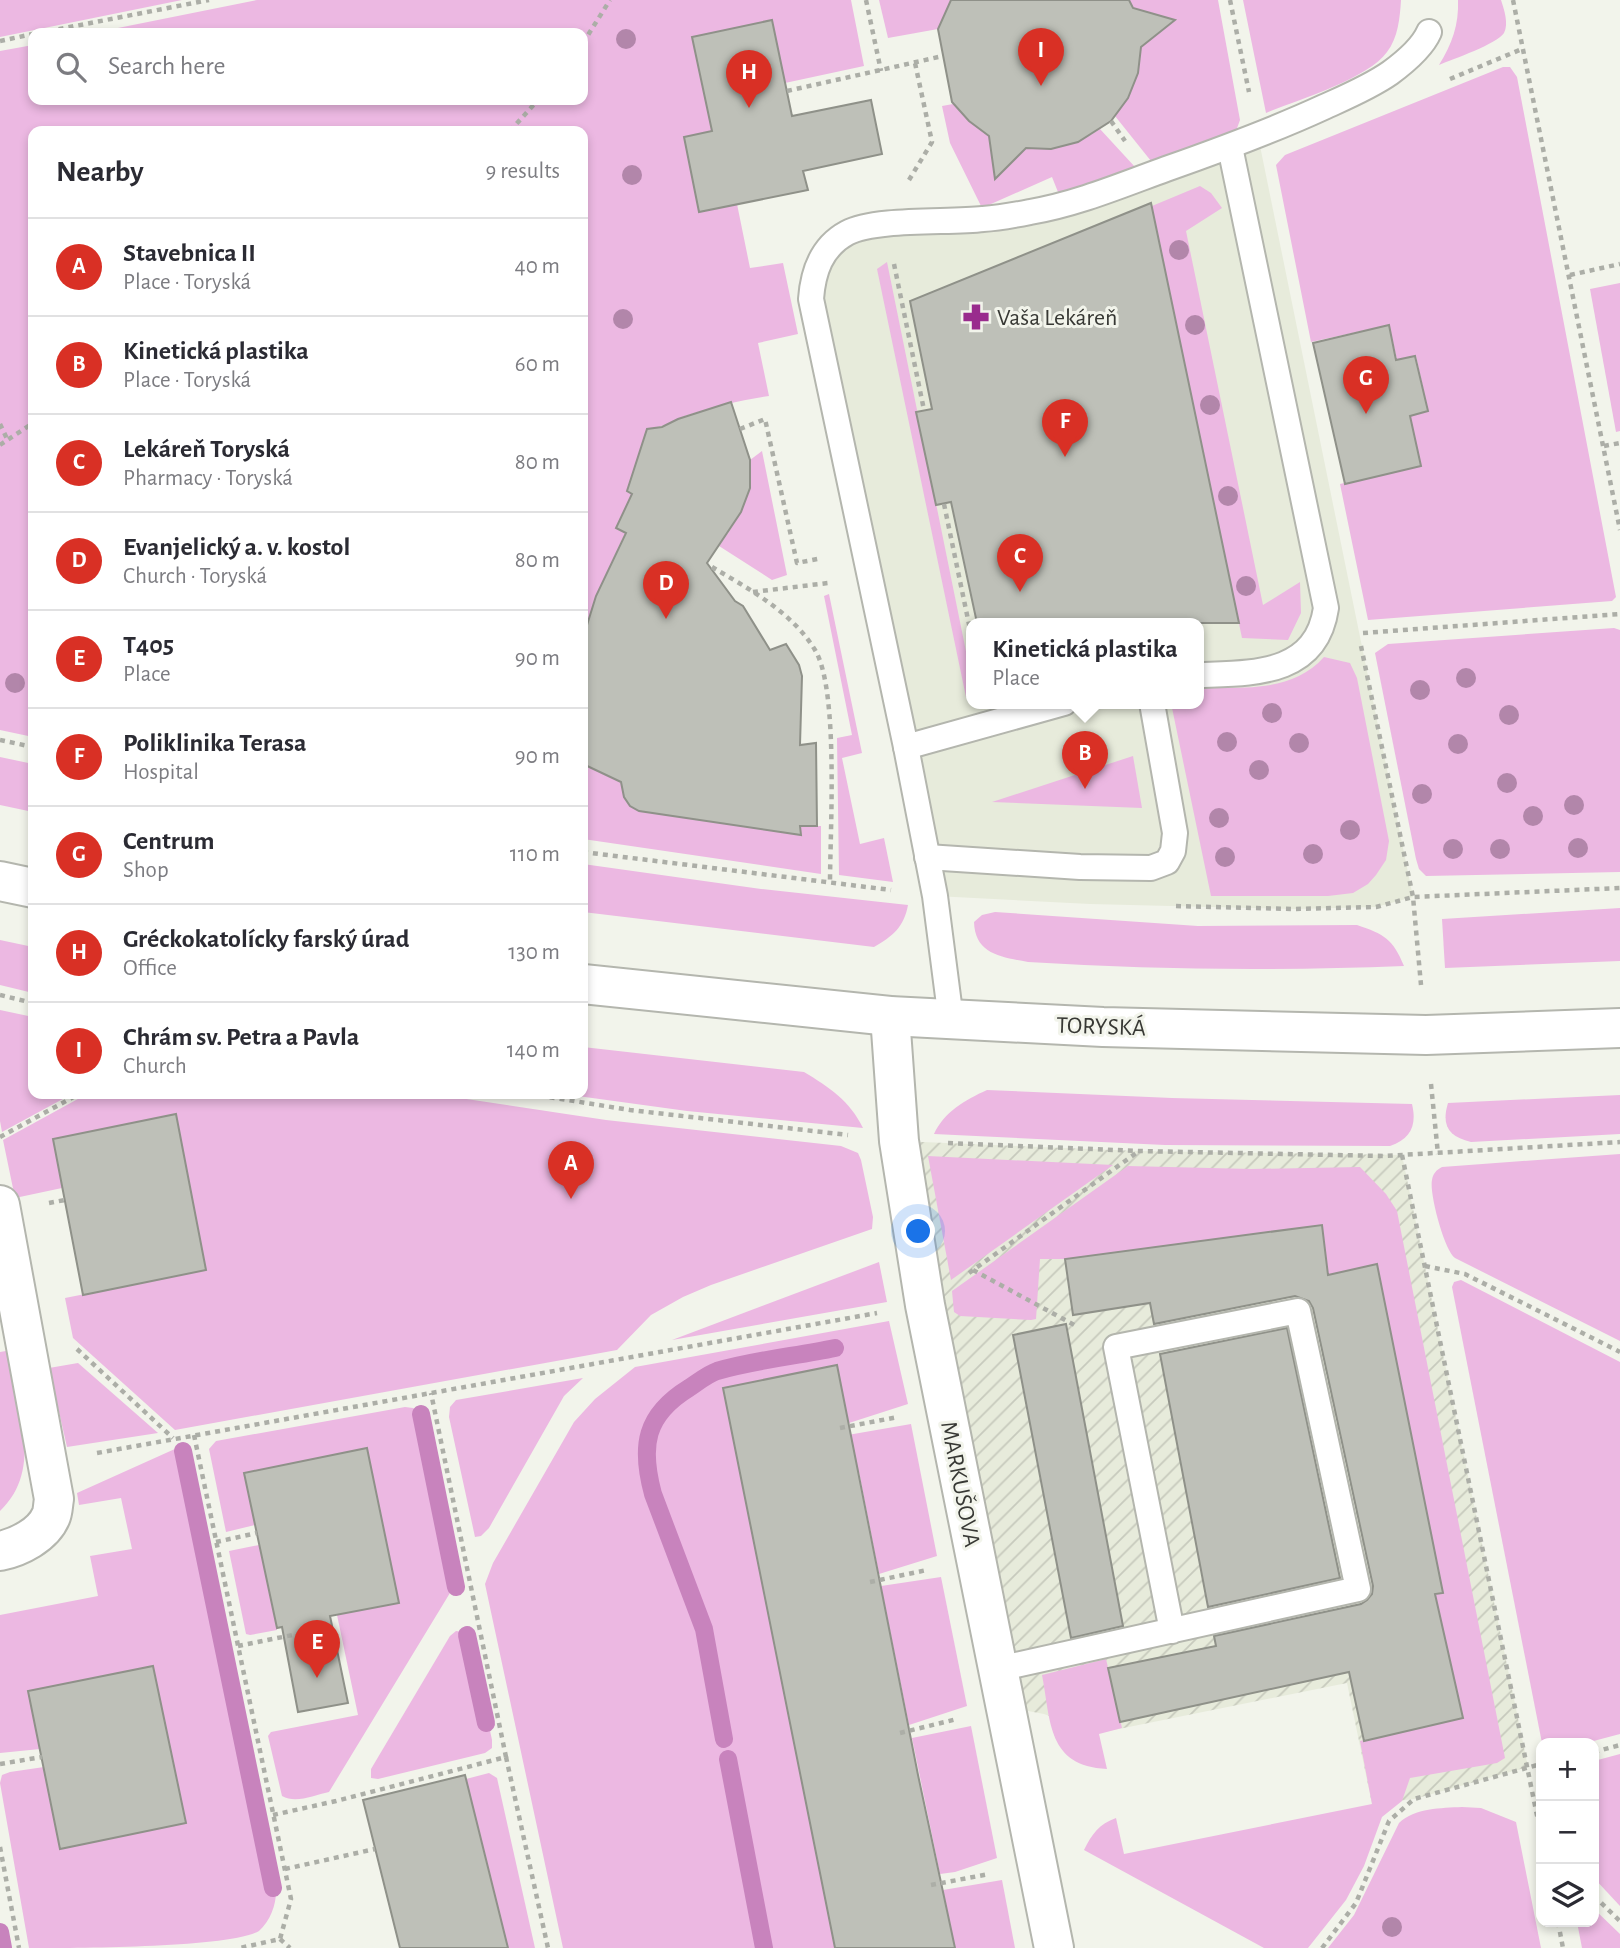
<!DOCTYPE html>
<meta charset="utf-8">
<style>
body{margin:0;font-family:"Alegreya Sans",sans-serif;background:#f7f7f7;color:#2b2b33}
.controls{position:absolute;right:21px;bottom:21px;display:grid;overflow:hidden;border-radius:14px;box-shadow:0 4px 10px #0003}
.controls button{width:63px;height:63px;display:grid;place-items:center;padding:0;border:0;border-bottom:2px solid #e1e1e2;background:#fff;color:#2b2b33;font:35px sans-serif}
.you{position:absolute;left:919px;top:1232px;width:24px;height:24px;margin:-18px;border:5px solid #fff;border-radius:50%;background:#1a73e8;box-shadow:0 0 0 10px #1a73e833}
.badge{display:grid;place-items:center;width:46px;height:46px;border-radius:50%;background:#d93025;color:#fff;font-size:23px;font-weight:700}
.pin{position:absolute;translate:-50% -58px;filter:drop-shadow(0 2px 4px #0008)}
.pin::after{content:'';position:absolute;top:37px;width:24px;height:21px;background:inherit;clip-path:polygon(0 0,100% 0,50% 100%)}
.popup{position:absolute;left:966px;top:618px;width:238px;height:91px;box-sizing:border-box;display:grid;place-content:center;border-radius:14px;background:#fff;filter:drop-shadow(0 2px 5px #0005);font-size:23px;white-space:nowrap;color:#7c7c81}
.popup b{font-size:26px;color:#2b2b33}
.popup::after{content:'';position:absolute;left:50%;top:100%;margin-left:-14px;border:14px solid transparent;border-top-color:#fff}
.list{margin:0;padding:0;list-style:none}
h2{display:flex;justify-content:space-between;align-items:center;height:91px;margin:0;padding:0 28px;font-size:30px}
h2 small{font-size:23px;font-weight:400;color:#7c7c81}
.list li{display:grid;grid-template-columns:46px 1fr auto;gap:21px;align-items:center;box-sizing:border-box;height:98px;padding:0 28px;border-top:2px solid #e1e1e2}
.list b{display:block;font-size:26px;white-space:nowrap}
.list p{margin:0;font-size:23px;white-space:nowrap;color:#7c7c81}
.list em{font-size:23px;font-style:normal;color:#7c7c81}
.icon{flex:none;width:38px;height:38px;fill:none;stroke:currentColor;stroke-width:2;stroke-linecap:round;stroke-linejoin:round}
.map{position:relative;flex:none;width:1620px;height:1948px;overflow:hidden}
.search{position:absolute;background:#fff;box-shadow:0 4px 10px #0003;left:28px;top:28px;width:560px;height:77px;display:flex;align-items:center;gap:18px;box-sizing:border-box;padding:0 24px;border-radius:14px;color:#7c7c81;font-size:26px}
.panel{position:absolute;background:#fff;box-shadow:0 4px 10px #0003;left:28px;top:126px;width:560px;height:973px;border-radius:14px}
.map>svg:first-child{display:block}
.built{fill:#e7ebdb;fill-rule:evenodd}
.industrial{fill:url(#industrial-furrows)}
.green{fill:#ecb8e2}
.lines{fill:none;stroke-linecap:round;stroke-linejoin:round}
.stream{stroke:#c883bd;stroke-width:18}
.building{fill:#bec0b8;stroke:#8f9189;stroke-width:2}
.lane-casing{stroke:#b4b6ae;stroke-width:28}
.street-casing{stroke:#b4b6ae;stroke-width:42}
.secondary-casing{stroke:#b4b6ae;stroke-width:42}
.path{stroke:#acaea7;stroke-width:4.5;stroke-dasharray:5 5;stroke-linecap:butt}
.lane{stroke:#fff;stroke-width:24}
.street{stroke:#fff;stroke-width:38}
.secondary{stroke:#fff;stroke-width:38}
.tree{fill:#b286aa}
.labels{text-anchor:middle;stroke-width:6;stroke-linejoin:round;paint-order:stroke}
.poi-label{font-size:24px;fill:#373834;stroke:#f2f4eb;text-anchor:start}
.street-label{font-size:24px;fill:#373834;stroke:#f2f4eb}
</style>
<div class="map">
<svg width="1620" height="1948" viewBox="0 0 1620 1948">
<defs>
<pattern id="industrial-furrows" width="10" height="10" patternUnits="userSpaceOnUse" patternTransform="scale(1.75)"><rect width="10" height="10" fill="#e7ebdb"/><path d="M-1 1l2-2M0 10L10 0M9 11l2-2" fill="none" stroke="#c7cabd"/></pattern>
</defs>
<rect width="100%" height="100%" fill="#f2f4eb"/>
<path class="built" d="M1258,136L1413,897L1376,907L1295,909L1090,904L935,896L816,324L833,242L983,219ZM971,623H1199V703H971Z"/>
<path class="industrial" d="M899,1141L1139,1151L1402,1155L1528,1767L1414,1799L1372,1804L1347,1683L1099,1733L1044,1714L1006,1707Z"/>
<g class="green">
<path d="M0,0H182L0,37Z"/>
<path d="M257,0H851L864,66L785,83L771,20L692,37L712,131L684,137L699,212L737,204L750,268L783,263L798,334L758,343L769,396C740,400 715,407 688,415C671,421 666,427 647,429L627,490L632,494L616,528L625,533L596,596L583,638V131H33V737L0,730V51L33,45V100H583V33H93Z"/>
<path d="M879,0H951L938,29L888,38Z"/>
<path d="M1129,0H1218L1240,120L1236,131L1151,161L1115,116C1132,92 1138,77 1141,47L1175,20L1133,8Z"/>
<path d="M1243,0H1401C1400,17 1398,38 1387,52C1368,79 1297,100 1266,113Z"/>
<path d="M1458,0H1501C1504,9 1509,24 1504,33C1497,44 1453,59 1439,65C1452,44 1459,25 1458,0Z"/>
<path d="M1503,67H1510L1517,77L1616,597L1612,601L1368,620L1340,484L1421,466L1410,416L1428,410L1416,356L1397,360L1389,325L1311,342L1276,165L1285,155Z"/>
<path d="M953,104L969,121L989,136L995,178L1026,148C1054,149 1077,145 1100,129L1135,167L1060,197L1052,177L982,208L950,143L942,106Z"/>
<path d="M1200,186L1211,193L1222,208L1186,231L1263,605L1300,582L1301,613L1288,640L1242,638L1152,206Z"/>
<path d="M887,262L971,676V697H966L877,269Z"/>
<path d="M1620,283V431L1616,432L1590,289Z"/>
<path d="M762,451L787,575L772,580L719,546C739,518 754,495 750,460Z"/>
<path d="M829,594L862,753L842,758L860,844L884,838L893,882L839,875L837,738L852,735L824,596Z"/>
<path d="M1614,628L1620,630V872L1426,876L1419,869L1416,859L1375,653L1388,644Z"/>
<path d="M1324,657L1350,663L1357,678L1389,841L1386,860L1376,875L1368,884L1353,893L1328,896H1211L1171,703H1199V688C1243,687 1292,693 1324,657Z"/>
<path d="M583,721L588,723L583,764L603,774L623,778C621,794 625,803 640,811L800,835V826H821V874L583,839Z"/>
<path d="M1133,756L1142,808L992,802Z"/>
<path d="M0,757L33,764V812L0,805Z"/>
<path d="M583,864L761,889L908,905C904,927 893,936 874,947L583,912Z"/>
<path d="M1620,908V961L1445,968L1442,919Z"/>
<path d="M995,912L1198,926L1357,925C1384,934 1393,939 1404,966C1279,971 1153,970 1028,962C1001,957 975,954 974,922L982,915Z"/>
<path d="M0,940L33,947V993L0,985Z"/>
<path d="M0,1010L33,1017V1094H72L2,1132L0,1121Z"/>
<path d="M583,1047L804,1072C829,1087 850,1101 863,1128L687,1111L563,1094H583Z"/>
<path d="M987,1090L1172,1098L1412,1104C1417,1125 1411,1139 1390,1146L1165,1145L934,1134C944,1112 965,1100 987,1090Z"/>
<path d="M87,1094H433L606,1120L841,1146L858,1153L861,1160L873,1217L872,1229L711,1285L683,1297L651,1315L617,1350L175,1430L73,1338L65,1298L206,1270L176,1114L53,1139L62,1188L15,1198L3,1140Z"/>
<path d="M1620,1095V1134L1471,1142C1449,1137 1441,1126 1448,1103Z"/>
<path d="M1620,1154V1341L1455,1258C1444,1250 1429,1192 1432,1180C1433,1174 1436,1170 1442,1167Z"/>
<path d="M928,1156L1113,1165L951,1280Z"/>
<path d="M1128,1166L1251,1169L1360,1167L1386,1194L1397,1211L1505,1758L1497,1763L1410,1778L1402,1801L1382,1817L1364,1866L1346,1900L1308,1948H1264L1084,1850C1092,1834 1099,1824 1116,1818L1124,1854L1372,1804L1360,1741L1463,1718L1451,1666L1377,1683L1389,1603L1443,1593L1377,1265L1328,1275L1322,1226L1065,1259H1040L1036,1319L1031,1320L960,1316L954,1312L952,1291Z"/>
<path d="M879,1262L887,1302L672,1340Z"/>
<path d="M1461,1280L1620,1362V1734L1586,1743H1542L1452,1287L1454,1282Z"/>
<path d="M889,1321L908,1404L849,1423L837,1368L754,1542L835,1948H563L485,1584L493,1563L574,1422L595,1399L635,1367Z"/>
<path d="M6,1351C17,1403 45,1469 0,1511V1352Z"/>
<path d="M78,1363L158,1433L67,1447L49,1368Z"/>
<path d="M583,1378L564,1396L489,1528L481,1536L475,1537L449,1417L450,1407L456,1400Z"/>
<path d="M405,1407L413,1408L424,1416L458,1586L453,1588L329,1792C314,1795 296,1804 282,1796L268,1736L271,1732L358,1715L337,1615L399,1603L367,1448L245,1473L255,1525L226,1532L209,1449L216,1441Z"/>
<path d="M911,1424L937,1556L879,1574L859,1472L849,1473L842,1436Z"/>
<path d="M177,1448L187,1453L276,1887C277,1903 271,1920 259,1931C228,1948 74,1948 29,1948L0,1783L2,1775L10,1772L44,1767L61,1849L186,1823L153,1666L29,1691L40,1749L0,1753V1615L98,1596L90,1556L132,1549L121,1498L79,1505L77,1493Z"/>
<path d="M259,1545L277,1630L250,1635L246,1634L229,1551Z"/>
<path d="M941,1577L967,1706L909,1725L881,1586Z"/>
<path d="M456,1631L464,1632L470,1637L492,1740V1748L485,1753L378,1779L371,1778V1769L450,1636Z"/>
<path d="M1106,1659L1122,1728L1099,1734L1107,1769C1047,1766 1051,1721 1042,1675Z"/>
<path d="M971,1726L997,1858L955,1872L940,1874L912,1738Z"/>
<path d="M1620,1754V1906L1594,1878V1761Z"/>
<path d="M489,1773L497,1778L535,1948H508L466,1779Z"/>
<path d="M1462,1807L1481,1808L1516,1822L1541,1948H1328L1354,1915L1399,1823C1415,1808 1441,1808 1462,1807Z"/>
<path d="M1002,1880L1015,1948H955L943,1890Z"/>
<path d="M1594,1909L1620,1934V1948H1582L1577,1922H1594Z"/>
</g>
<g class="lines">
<g class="stream">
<path d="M421,1414L456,1587"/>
<path d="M183,1451L273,1888"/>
<path d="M467,1635L486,1723"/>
<path d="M724,1739L704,1629L653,1494C640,1446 645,1415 689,1388C698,1382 708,1374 717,1371C754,1360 797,1356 835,1348"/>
<path d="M728,1759L764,1948"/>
<path d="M0,1932L3,1948"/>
</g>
</g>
<g class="building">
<path d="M951,0H1129L1133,8L1175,20L1141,47L1138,73L1128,98L1111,121L1078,142L1051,149L1026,148L995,179L989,136L969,121L952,102L938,29Z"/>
<path d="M772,20L792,116L871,100L882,154L803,171L808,190L699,212L684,137L712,131L692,37Z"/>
<path d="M1151,203L1239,623H977L951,502L936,505L916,412L932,409L910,301Z"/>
<path d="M1389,325L1396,360L1415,356L1428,411L1410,416L1421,466L1345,484L1313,343Z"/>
<path d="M731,402L750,460V488L741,512L707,563L735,601L743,606L770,650L786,644L799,665L802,676L800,745L816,743L817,826H800L801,835L639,811L630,806L624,797L621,782L583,764V638L596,596L626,533L616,528L632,494L627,491L647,429L662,427L678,419Z"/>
<path d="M176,1114L206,1270L83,1295L53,1139Z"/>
<path d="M1322,1225L1328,1275L1377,1264L1443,1593L1435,1594L1463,1718L1364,1741L1349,1672L1120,1722L1108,1668L1216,1646L1214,1636L1361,1604L1367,1600L1372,1594L1373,1586L1313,1308L1309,1301L1295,1296L1154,1324L1150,1303L1073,1315L1065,1259Z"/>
<path d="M1066,1324L1123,1626L1071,1638L1013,1335Z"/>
<path d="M1287,1328L1340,1578L1208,1607L1160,1354Z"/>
<path d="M837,1365L918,1775L955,1948H835L723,1388Z"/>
<path d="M367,1448L399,1603L330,1616L348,1703L298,1712L282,1627L277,1628L244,1473Z"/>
<path d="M153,1666L186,1823L60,1849L28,1691Z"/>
<path d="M465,1775L508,1948H400L363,1800Z"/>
</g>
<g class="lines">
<g class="lane-casing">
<g id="lane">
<path d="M1199,675C1252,673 1316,676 1326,608L1230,147"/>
<path d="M906,747L1064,703"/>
<path d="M927,857L1080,867L1151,868L1167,862L1173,851L1175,833L1152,703"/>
<path d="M951,1020L935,896L906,747L811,299C813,272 821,247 847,233C875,218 948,223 983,219C999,218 1015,215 1030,212C1077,204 1122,185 1166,169C1220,150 1272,131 1324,107C1346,97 1370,87 1390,73C1405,62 1422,48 1429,32"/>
<path d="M998,1669L1358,1589L1298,1311L1116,1347L1172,1631"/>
</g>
</g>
<g class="street-casing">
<g id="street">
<path d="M890,1016L899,1141L925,1305L1054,1948"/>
<path d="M0,1205L54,1499C53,1504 53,1512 51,1516C43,1535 19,1547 0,1551"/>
</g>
</g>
<g class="secondary-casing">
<g id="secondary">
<path d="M0,881L33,888"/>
<path d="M583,984L890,1016L1103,1027L1426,1035L1620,1028"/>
</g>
</g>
<g class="path">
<path d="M866,0L881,71"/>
<path d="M1230,0L1249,92"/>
<path d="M1513,0L1620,530"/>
<path d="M39,33L209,0"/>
<path d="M0,41L33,34"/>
<path d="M583,43L610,0"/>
<path d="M1450,79L1522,49"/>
<path d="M787,91L943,56"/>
<path d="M1111,121L1125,141"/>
<path d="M510,131L538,100"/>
<path d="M909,180L932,142L915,63"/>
<path d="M894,264L924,410"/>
<path d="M1570,275L1620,264"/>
<path d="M0,424L8,441"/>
<path d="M740,429L765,419L797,563L822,558"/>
<path d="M0,445L33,423"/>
<path d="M1604,446L1620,443"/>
<path d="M944,504L971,634"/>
<path d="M712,567C749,589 792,612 815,650C839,689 830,832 830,883"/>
<path d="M753,592L828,583"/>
<path d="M1363,633L1620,614"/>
<path d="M1361,646L1413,897L1421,985"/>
<path d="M0,740L33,747"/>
<path d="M583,852L891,890"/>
<path d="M1176,906L1295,909L1376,907L1413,897L1620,888"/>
<path d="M0,995L33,1003"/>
<path d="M1431,1084L1438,1154"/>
<path d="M530,1094L630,1110L848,1135"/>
<path d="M0,1137L79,1094"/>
<path d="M948,1143L1139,1151L1384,1156L1620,1142"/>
<path d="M1402,1155L1541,1835"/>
<path d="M49,1203L65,1200"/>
<path d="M1425,1266L1465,1274L1620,1352"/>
<path d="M973,1270L1078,1327"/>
<path d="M969,1273L1139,1151"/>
<path d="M77,1349L173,1438"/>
<path d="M840,1428L898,1417"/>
<path d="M194,1435L291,1899L280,1939L240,1948"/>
<path d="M97,1453L877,1313"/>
<path d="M216,1542L257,1533"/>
<path d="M870,1582L927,1570"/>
<path d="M238,1646L332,1627"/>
<path d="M900,1733L957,1719"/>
<path d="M1594,1752L1620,1745"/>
<path d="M506,1757L548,1948"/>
<path d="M0,1764L42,1757"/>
<path d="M273,1815L336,1801L506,1757L431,1393"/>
<path d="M0,1847L19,1948"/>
<path d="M285,1869L375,1849"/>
<path d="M931,1885L989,1874"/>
<path d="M1594,1896L1620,1921"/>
<path d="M1558,1922L1563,1948"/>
<path d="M280,1939L290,1948"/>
<path d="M1322,1948L1356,1903L1389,1821L1414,1799L1541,1764"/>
</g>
<use href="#lane" class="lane"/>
<use href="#street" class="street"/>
<use href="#secondary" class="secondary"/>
</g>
<g class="tree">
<circle cx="626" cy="39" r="10"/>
<circle cx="632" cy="175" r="10"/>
<circle cx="1179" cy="250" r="10"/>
<circle cx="623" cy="319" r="10"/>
<circle cx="1195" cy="325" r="10"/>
<circle cx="1210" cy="405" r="10"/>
<circle cx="1228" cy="496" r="10"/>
<circle cx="1246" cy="586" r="10"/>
<circle cx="1466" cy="678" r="10"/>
<circle cx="15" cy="683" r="10"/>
<circle cx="1420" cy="690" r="10"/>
<circle cx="1272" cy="713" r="10"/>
<circle cx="1509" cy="715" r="10"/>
<circle cx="1227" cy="742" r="10"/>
<circle cx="1299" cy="743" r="10"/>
<circle cx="1458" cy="744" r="10"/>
<circle cx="1259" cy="770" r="10"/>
<circle cx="1507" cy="783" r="10"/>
<circle cx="1422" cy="794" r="10"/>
<circle cx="1574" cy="805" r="10"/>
<circle cx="1533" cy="816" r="10"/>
<circle cx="1219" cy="818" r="10"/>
<circle cx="1350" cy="830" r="10"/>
<circle cx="1578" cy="848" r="10"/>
<circle cx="1453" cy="849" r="10"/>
<circle cx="1500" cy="849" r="10"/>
<circle cx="1313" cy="854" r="10"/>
<circle cx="1225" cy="857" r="10"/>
<circle cx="1392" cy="1927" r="10"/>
</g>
<defs>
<g id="pharmacy-bare" transform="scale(2.1)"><path d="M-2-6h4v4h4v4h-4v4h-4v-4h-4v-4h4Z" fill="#992c8d" stroke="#f2f4eb" stroke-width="2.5" paint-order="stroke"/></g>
</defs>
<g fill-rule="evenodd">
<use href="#pharmacy-bare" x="976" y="317"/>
</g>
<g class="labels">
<g class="poi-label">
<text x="997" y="325">Vaša Lekáreň</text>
</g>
<g class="street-label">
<text transform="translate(1101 1026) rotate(2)" y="8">TORYSKÁ</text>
<text transform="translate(961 1484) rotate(79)" y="8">MARKUŠOVA</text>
</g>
</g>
</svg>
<div class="controls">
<button>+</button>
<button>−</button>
<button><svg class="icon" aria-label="layers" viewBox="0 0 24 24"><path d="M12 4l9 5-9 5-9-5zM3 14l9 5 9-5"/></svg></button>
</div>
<div class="you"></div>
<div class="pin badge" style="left:571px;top:1199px">A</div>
<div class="pin badge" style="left:1085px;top:789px">B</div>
<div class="popup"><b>Kinetická plastika</b>Place</div>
<div class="pin badge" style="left:1020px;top:592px">C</div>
<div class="pin badge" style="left:666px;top:619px">D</div>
<div class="pin badge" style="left:317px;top:1678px">E</div>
<div class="pin badge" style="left:1065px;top:457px">F</div>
<div class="pin badge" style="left:1366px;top:414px">G</div>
<div class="pin badge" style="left:749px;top:108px">H</div>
<div class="pin badge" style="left:1041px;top:86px">I</div>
<div class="search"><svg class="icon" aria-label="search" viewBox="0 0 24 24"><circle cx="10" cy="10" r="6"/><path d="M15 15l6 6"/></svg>Search here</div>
<section class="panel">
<h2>Nearby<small>9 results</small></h2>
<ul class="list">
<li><span class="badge">A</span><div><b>Stavebnica II</b><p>Place · Toryská</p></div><em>40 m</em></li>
<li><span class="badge">B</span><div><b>Kinetická plastika</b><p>Place · Toryská</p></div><em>60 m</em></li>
<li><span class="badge">C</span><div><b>Lekáreň Toryská</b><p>Pharmacy · Toryská</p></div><em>80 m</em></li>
<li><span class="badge">D</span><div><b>Evanjelický a. v. kostol</b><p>Church · Toryská</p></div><em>80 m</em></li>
<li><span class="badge">E</span><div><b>T405</b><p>Place</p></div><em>90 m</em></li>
<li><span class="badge">F</span><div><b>Poliklinika Terasa</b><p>Hospital</p></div><em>90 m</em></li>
<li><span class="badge">G</span><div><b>Centrum</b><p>Shop</p></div><em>110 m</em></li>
<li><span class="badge">H</span><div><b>Gréckokatolícky farský úrad</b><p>Office</p></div><em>130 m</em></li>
<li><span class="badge">I</span><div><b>Chrám sv. Petra a Pavla</b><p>Church</p></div><em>140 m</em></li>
</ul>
</section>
</div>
